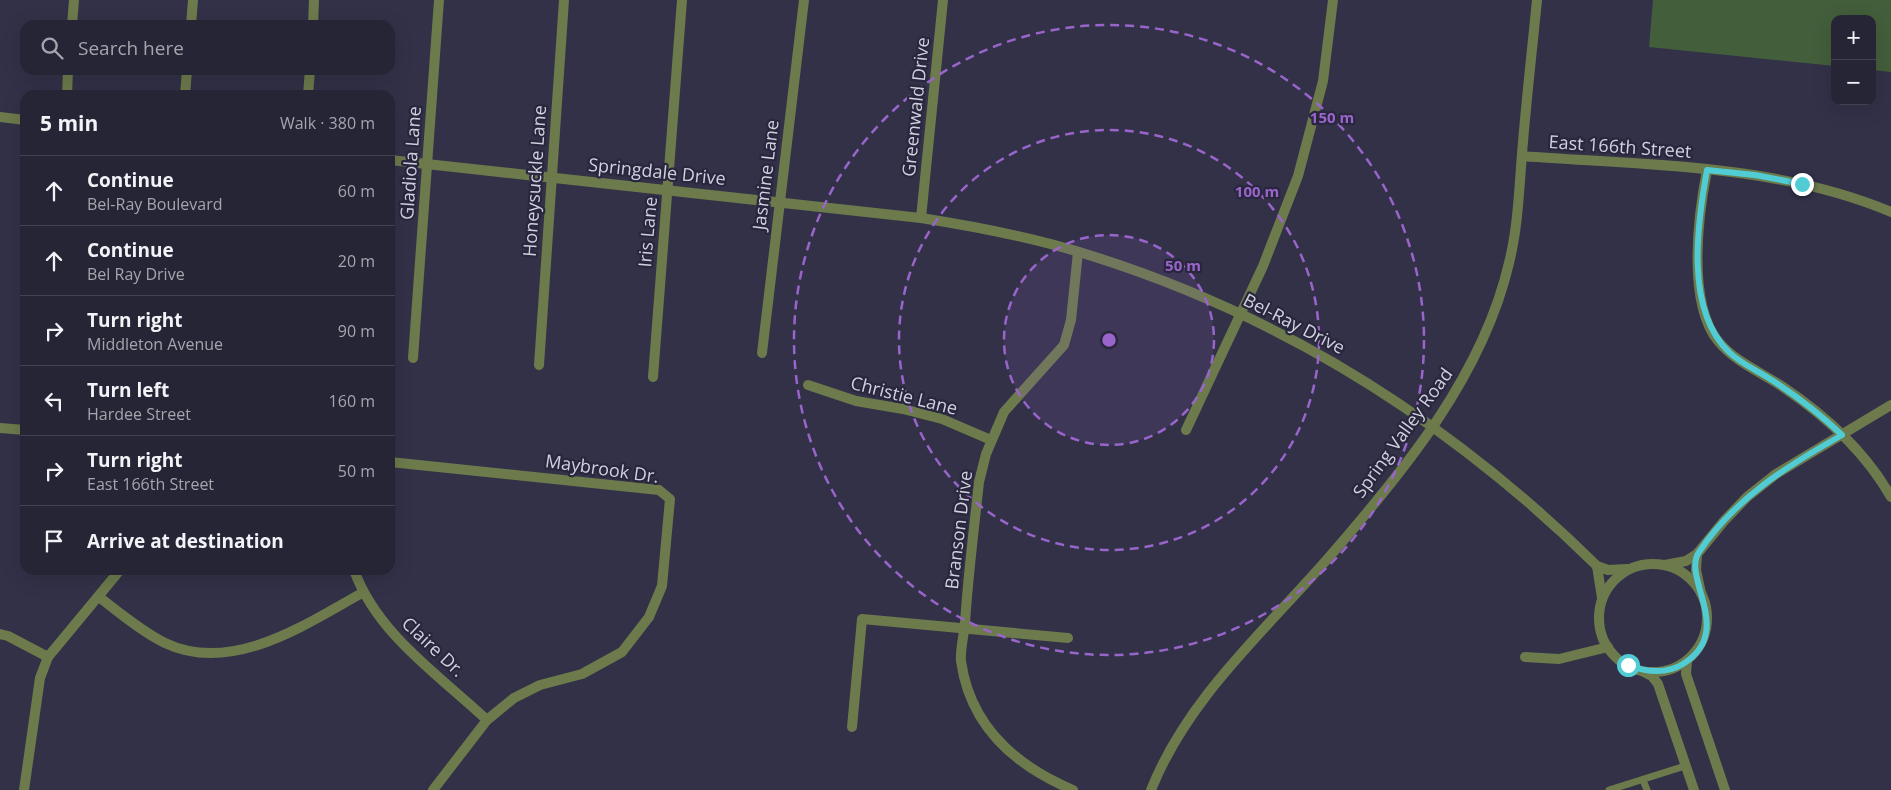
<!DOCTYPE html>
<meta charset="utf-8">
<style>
body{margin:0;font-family:"Open Sans",sans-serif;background:#2e2d3e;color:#f1f3f6}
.controls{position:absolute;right:15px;top:15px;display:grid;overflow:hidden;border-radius:10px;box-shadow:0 5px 20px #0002}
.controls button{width:45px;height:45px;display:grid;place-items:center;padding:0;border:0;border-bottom:1px solid #424251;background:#262536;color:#f1f3f6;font:25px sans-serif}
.stop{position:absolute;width:15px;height:15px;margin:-11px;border:4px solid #51ccd5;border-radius:50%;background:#fff}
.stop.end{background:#51ccd5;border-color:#fff;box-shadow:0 1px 5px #0008}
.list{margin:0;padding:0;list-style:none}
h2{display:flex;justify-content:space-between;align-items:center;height:65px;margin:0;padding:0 20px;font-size:21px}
h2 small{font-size:16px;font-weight:400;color:#a4a5ad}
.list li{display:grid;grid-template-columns:32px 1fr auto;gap:15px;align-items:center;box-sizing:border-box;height:70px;padding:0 20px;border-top:1px solid #424251}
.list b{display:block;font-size:19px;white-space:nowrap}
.list p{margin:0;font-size:16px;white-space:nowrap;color:#a4a5ad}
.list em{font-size:16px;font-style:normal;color:#a4a5ad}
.icon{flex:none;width:28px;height:28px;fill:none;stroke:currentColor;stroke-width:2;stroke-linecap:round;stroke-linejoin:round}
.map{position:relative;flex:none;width:1891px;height:790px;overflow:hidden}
.search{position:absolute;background:#262536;box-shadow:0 5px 20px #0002;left:20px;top:20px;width:375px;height:55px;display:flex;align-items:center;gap:12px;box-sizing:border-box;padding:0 18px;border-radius:15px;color:#a4a5ad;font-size:19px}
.panel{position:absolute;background:#262536;box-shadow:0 5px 20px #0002;left:20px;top:90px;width:375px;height:485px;border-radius:15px}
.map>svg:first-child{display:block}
.green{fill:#435e3b}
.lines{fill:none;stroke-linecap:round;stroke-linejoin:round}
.lane{stroke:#6c7a4c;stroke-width:7}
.street{stroke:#6c7a4c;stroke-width:10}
.route{stroke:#51ccd5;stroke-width:6}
.ring{fill:none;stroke:#9965ca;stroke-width:2.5;stroke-dasharray:9 6}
.labels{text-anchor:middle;stroke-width:4.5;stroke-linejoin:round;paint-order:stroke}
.street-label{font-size:18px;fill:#d0d0df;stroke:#29273e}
.centre{fill:#9965ca;stroke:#29273e;stroke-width:2.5}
.ring-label{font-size:15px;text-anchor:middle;font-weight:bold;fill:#9965ca;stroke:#29273e;stroke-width:4.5;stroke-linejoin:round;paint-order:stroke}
</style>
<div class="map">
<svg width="1891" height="790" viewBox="0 0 1891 790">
<rect width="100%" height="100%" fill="#323148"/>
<path class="green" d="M1653,0H1891V72L1872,70V19H1835V66L1649,47Z"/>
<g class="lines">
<g class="lane">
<path d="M1643,780L1647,790"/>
<path d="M1609,790L1685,766"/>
</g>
<g class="street">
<path d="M72,25L74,0"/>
<path d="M191,25L193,0"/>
<path d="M313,25L314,0"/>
<path d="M67,95L68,70"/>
<path d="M185,95L187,70"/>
<path d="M308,95L310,70"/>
<path d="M0,117L25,120"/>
<path d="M1522,156C1642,165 1779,164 1891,212"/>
<path d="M390,160L921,218C979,227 1036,238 1092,256C1286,317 1453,424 1597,566L1608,570L1627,569"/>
<path d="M1707,170C1698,216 1687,302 1718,341C1735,362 1761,372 1783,387C1826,416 1865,451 1891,497"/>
<path d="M921,218L943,0"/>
<path d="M762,353L804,0"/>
<path d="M413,358L439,0"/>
<path d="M539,365L564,0"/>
<path d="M653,377L682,0"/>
<path d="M808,385L856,401L903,409L942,419L991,440"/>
<path d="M0,428L25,430"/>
<path d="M1186,430L1263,266L1298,176L1323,81L1333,0"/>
<path d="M390,462L659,490L670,499L662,586L649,617L622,652L582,674L540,685L514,698L487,720L433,790"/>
<path d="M1697,554L1696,570L1701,593"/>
<circle cx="1653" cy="618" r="54"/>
<path d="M1665,565L1686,561L1697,554L1724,521L1747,497L1776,474L1891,405"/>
<path d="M1597,566L1602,598"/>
<path d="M354,570C377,634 439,675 487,720"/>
<path d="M99,597C120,613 141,631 165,643C232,675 306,624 362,593"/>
<path d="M0,634L8,636L48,657"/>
<path d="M1525,657L1559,659L1608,647"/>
<path d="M1687,661L1686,674L1725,790"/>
<path d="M1644,672L1652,676L1658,684L1694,790"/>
<path d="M852,727L862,619L1068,638"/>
<path d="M24,790L40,678L48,657L120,570"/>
<path d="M1073,790C1016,766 970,726 961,661C960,649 964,635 965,623C968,576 974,529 979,482L986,454L1004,412L1064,345L1071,320L1078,252"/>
<path d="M1151,790C1188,697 1266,630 1330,556C1404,471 1483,375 1509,263C1518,227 1519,191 1522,154C1526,103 1532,51 1537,0"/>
</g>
</g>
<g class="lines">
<path class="route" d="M1628,665C1646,672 1665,675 1683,664C1736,631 1681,578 1699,552C1735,498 1787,466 1842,435C1819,413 1794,394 1767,377C1754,369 1740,363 1729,352C1685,310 1697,225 1707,170L1755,175L1802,184"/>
</g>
<circle cx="1109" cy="340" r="105" fill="#9965ca" fill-opacity=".12"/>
<g class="ring">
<circle cx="1109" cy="340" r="105"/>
<circle cx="1109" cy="340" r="210"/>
<circle cx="1109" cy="340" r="315"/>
</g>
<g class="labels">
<g class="street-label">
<text transform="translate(916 107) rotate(-84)" y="6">Greenwald Drive</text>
<text transform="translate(1620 147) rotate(4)" y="6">East 166th Street</text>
<text transform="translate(411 163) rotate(-86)" y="6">Gladiola Lane</text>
<text transform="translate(657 172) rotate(6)" y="6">Springdale Drive</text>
<text transform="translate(766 175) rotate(-83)" y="6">Jasmine Lane</text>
<text transform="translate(535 181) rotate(-86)" y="6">Honeysuckle Lane</text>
<text transform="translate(648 232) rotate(-85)" y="6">Iris Lane</text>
<text transform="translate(1294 324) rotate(27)" y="6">Bel-Ray Drive</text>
<text transform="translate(904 396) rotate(14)" y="6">Christie Lane</text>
<text transform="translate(1403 433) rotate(-54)" y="6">Spring Valley Road</text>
<text transform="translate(602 469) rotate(8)" y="6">Maybrook Dr.</text>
<text transform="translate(959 530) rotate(-83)" y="6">Branson Drive</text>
<text transform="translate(433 647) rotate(43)" y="6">Claire Dr.</text>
</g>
</g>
<circle cx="1109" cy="340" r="8" class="centre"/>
<g class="ring-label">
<text x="1332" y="123">150 m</text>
<text x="1257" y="197">100 m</text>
<text x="1183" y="271">50 m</text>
</g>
</svg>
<div class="controls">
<button>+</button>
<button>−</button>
</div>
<div class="stop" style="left:1628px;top:665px"></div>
<div class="stop end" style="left:1802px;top:184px"></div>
<div class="search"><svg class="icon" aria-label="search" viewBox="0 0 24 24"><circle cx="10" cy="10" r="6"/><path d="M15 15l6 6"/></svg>Search here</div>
<section class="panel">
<h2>5 min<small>Walk · 380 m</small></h2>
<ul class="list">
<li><svg class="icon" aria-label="ahead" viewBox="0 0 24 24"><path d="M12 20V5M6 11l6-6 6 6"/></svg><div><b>Continue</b><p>Bel-Ray Boulevard</p></div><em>60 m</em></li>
<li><svg class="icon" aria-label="ahead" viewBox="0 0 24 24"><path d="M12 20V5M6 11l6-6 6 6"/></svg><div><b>Continue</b><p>Bel Ray Drive</p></div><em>20 m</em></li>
<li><svg class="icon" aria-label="right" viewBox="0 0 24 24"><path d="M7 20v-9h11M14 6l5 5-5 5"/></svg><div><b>Turn right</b><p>Middleton Avenue</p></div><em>90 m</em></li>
<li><svg class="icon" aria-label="left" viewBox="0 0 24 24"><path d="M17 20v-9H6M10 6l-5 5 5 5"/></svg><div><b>Turn left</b><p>Hardee Street</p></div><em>160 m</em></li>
<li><svg class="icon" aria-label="right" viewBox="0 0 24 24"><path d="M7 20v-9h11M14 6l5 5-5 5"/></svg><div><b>Turn right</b><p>East 166th Street</p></div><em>50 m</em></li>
<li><svg class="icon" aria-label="arrive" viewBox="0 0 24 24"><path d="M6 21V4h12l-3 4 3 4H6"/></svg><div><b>Arrive at destination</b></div></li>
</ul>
</section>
</div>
